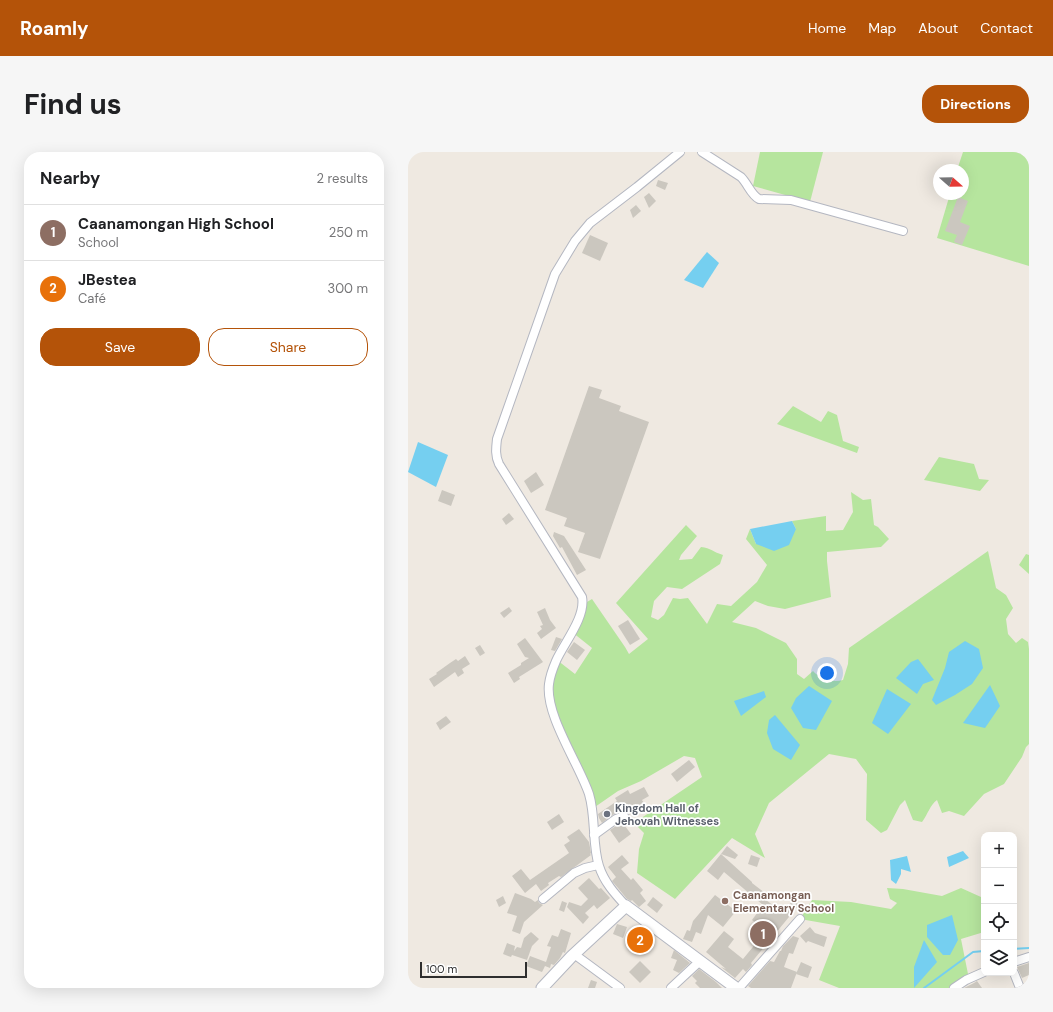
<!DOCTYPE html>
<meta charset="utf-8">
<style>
body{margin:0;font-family:"DM Sans",sans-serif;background:#f6f6f6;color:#202124}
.controls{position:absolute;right:12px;bottom:12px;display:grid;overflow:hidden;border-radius:8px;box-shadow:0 4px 16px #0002}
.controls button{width:36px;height:36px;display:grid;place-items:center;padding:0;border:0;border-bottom:1px solid #e0e0e0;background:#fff;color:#202124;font:20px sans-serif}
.compass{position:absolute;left:525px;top:12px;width:36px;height:36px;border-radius:50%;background:#fff;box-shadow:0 4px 16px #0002;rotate:110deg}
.scale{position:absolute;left:12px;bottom:10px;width:107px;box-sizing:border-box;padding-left:4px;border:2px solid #2e2e2e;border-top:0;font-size:11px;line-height:14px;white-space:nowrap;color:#2e2e2e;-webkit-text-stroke:3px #fff;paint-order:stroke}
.you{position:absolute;left:419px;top:521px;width:14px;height:14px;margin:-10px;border:3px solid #fff;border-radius:50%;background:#1a73e8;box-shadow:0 0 0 6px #1a73e833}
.badge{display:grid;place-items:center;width:26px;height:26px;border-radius:50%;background:#b45309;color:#fff;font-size:13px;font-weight:700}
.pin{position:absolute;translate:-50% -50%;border:2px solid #fff;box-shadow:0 1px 4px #0006}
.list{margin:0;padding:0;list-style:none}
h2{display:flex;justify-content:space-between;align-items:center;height:52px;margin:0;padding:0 16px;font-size:17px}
h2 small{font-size:13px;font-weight:400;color:#757577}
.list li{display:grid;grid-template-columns:26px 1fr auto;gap:12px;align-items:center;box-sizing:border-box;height:56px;padding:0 16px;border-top:1px solid #e0e0e0}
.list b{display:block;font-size:15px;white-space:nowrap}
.list p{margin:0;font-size:13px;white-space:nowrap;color:#757577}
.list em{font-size:13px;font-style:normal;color:#757577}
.actions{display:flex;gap:8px;padding:12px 16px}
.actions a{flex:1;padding:9px 0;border:1px solid #b45309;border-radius:16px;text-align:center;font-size:14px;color:#b45309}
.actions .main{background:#b45309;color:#fff}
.icon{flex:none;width:22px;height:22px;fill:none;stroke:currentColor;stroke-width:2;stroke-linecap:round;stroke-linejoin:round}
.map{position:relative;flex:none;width:621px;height:836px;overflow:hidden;border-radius:16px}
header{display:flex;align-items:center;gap:24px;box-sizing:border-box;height:56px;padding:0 20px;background:#b45309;color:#fff}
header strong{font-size:19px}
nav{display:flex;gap:22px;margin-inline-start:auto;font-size:14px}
.intro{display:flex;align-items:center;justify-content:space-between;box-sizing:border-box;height:96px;padding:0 24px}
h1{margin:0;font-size:28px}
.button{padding:10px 18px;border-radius:16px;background:#b45309;color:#fff;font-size:14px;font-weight:700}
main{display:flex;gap:24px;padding:0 24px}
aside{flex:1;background:#fff;border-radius:16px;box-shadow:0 4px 16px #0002}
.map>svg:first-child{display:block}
.green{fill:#b6e59e}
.water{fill:#75cff0}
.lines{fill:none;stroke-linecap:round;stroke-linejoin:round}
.stream{stroke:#75cff0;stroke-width:2}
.building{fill:#cbc7bf}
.street-casing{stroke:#b4b7c1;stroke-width:10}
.secondary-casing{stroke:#b4b7c1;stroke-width:13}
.street{stroke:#fff;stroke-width:8}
.secondary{stroke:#fff;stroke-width:11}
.worship-dot{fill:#6b7280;stroke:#fff;stroke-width:1.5}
.education-dot{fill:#8d6e63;stroke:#fff;stroke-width:1.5}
.labels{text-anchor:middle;stroke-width:3.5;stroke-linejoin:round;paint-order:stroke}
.worship-label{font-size:11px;font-weight:bold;fill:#5b616d;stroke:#fff;text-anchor:start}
.education-label{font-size:11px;font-weight:bold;fill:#785e54;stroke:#fff;text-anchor:start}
</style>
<header>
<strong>Roamly</strong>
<nav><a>Home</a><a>Map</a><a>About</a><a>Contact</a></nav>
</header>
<div class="intro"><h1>Find us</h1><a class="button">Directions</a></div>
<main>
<aside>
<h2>Nearby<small>2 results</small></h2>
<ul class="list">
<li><span class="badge" style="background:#8d6e63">1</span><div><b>Caanamongan High School</b><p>School</p></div><em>250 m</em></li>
<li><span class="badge" style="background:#e8710a">2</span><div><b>JBestea</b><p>Café</p></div><em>300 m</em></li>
</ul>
<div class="actions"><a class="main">Save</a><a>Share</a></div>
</aside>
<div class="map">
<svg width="621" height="836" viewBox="0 0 621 836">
<rect width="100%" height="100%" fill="#efe9e1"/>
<g class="green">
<path d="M352,0H415L402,50L345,34Z"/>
<path d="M555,0H621V114L529,86L542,42H555V18H549Z"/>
<path d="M385,254L413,270L420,259L429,263L435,289L451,295L449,301L369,272Z"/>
<path d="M531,305L566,312L571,327L581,328L572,339L516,328Z"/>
<path d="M443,340L455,348L463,347L466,373L470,375L481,387L473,395L419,400V409L423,445L377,457L360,454L347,449L324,470L348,476L378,491L389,507V522L396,527L405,519C412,527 425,531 435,528L440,512L441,496L580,399L588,436L598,443L605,456L598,467L600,482L608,491L614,486L620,490L621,497V592L618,595L614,605L596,632L576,642L556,664L541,659L534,661L529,648C522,653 520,662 514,670L505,668L497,648L492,653L479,678L473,681L458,668L459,622L448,607L421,602L361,651L347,682L357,706L324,686L267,747L229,721L231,697L236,681L226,671L294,625L287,606L276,604L233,629L210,639L184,657L141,539L149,508L167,522L184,496L164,480L174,453L184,447L217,495L221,502L240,487L208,451L278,373L289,384L273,403L271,408L284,407L293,395C303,396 305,400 315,403L312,412L274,437L259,435L246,449L243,465L250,468L256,463L265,446L272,447L280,446L299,472L309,452L323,454L349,430L359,413L338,387L342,377L348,392L388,377L384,369L418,364V379L435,378L445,360Z"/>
<path d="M618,402L621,403V422L611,413Z"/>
<path d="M479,736L495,737L534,744L553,736L573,745L576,749V780L553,787L560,822L544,836H431L411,828L432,774L392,767L404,748L443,750L483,757L489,751L482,747Z"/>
</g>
<g class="water">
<path d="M299,100L311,111L295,136L276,128Z"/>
<path d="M10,290L40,303L28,335L0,320Z"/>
<path d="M384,369L388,377L381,393L366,399L348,392L342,377Z"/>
<path d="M557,489L571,497L575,516L564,532L547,543L528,553L524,548L537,516L541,500Z"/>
<path d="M510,507L526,528L515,532L509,542L488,526L503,510Z"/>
<path d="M582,533L592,554L577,576L555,571Z"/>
<path d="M401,534L424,549L408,578L395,576L383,556L388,546Z"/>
<path d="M479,537L503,552L480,582L464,571Z"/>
<path d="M356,539L358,545L333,564L326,549Z"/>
<path d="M367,563L392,593L383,608L365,597L359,581L361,568Z"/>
<path d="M555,699L561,706L541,715L539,705Z"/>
<path d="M499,704L503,720L493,717V722L488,732L483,728L482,708Z"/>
<path d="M544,763L550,788L542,803H535L519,785V773Z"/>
<path d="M516,788L529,810L506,836V815Z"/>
</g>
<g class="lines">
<g class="stream">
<path d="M606,797L621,796"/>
<path d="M516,836L565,800L576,799"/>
</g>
</g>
<g class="building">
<path d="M250,28L260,31L257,38L248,34Z"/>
<path d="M241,41L248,49L241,56L236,45Z"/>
<path d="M550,45L560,49L552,70L562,74L554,93L546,90L549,83L537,79Z"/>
<path d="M228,53L233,59L225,66L222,58Z"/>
<path d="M182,83L200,91L192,109L174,101Z"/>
<path d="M181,234L194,238L191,246L213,254L211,259L241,270L192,407L170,400L177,381L156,374L159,366L137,358Z"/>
<path d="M128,320L136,333L123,341L116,329Z"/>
<path d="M34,338L47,343L43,354L30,349Z"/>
<path d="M101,361L106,367L98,373L94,367Z"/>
<path d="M146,380L156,384L178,418L169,423L154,395L152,396L145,384Z"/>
<path d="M101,455L104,459L96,466L92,461Z"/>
<path d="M137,456L142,468L148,476L133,487L129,481L134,477L132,474L135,473L129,460Z"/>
<path d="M220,468L232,487L222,493L210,474Z"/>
<path d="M148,485L154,487L147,499L143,498Z"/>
<path d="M117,486L135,510L111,525L112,527L106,531L100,521L113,513V511L121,506L117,505L109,492Z"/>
<path d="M166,490L177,498L169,508L159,500Z"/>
<path d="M72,493L77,501L72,504L67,496Z"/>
<path d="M57,504L62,512L54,517L56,521L50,525L47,520L26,535L21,527L29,522L28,521L42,511L48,507L50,509Z"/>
<path d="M38,564L43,570L32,578L28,571Z"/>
<path d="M281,608L287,615L269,630L263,622Z"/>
<path d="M236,635L241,644L234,648L237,653L221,663L220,660L217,659L206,662L194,671L191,666L190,662L209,649L207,646L220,638L222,642Z"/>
<path d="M151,662L156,670L144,678L139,670Z"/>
<path d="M214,670L223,682L211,691L202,678Z"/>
<path d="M171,677L181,690L183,701L182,702L183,703L153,725L151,724L140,731L141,733L133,739L128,732L117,741L104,724L113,717L122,728L161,701L156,693L162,689L159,685Z"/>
<path d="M319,694L330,703L327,707L313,702Z"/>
<path d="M313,702L344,730V731L361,744L358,748L374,760L375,758L376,759L385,748L390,752V754L343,811L344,813L338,820L335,817L327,826L313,815L318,817L298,800L316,779L326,787L320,795L335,807L358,779L344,768L355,753L316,720L310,728L299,719Z"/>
<path d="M214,703L221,711L213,717L223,728L225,726L235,738L232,741L238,749L231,755L224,748L223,749L219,747L210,736L204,729L208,725L200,715Z"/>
<path d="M343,703L352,706L349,715L340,712Z"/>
<path d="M181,726L191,737L193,736L202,746L189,757L186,753L177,761L181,765L175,772L159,755L161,750L173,754L180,747L170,736Z"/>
<path d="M107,741L123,747L127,750L130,748L131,751L135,753L116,770L112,782L104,779L109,764L99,761Z"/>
<path d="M307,743L328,759L315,775L300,763L293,782L288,780L284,790L275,787L279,778L282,779L285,769Z"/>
<path d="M95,744L98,751L91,755L88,748Z"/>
<path d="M245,745L255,753L249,761L239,753Z"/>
<path d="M154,749L159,751L156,760L151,758Z"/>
<path d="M209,772L219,775L215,786L205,782Z"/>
<path d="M402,775L407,781L419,785L416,795L400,789L398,791L392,784Z"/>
<path d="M153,777L163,781L157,801L155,800L152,806L146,813L143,812L142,816L137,814L134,820L118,814L122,804L138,810L143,795L139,794L144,783L150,785Z"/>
<path d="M123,780L131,787L124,794L119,808L104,803L103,805L95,802L99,791L107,794L106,799L109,795L113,796L116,786Z"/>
<path d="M228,781L239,785L235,795L225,791Z"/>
<path d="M385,784L391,786L385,802L381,801L376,815L389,820L383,836H343L340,834L362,809L366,810L372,799H373L375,794Z"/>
<path d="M266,798L282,811L271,821L265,818L269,808L263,806Z"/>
<path d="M232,809L243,820L232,831L221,820Z"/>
<path d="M393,810L404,815L400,826L388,822Z"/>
<path d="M621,811V823L614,826L609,815Z"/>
<path d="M291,817L308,830L314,836H292L287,831L289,829L284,824Z"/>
<path d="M183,828L189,830L187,836H180Z"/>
<path d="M569,829L574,836H556L566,831Z"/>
</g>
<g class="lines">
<g class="street-casing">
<g id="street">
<path d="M294,0L333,25C340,32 343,43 351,47L383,48L495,79"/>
<path d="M186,683L208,667L216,664"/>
<path d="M135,747L166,721L177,716L190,713"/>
<path d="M218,754C207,742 196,730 191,714C184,693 188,665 181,642C171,612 137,563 141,532C142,524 145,516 148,509C156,491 178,465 174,445L91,312C87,304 88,296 89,287L147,122L167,89L182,71L229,35L272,0"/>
<path d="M166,802L212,836"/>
<path d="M606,810L621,805"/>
<path d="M606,821L612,836"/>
<path d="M263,836L292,809"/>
<path d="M331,836L392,767"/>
<path d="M546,836L558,828L576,820"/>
</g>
</g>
<g class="secondary-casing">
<path id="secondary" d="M134,836L164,804L218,754L328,836"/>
</g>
<use href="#street" class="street"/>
<use href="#secondary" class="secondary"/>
</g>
<circle class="worship-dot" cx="199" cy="662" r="4"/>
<circle class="education-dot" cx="317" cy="749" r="4"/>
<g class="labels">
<g class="worship-label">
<text x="207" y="660">Kingdom Hall of<tspan x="207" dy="13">Jehovah Witnesses</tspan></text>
</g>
<g class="education-label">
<text x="325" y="747">Caanamongan<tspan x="325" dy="13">Elementary School</tspan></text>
</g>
</g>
</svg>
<div class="controls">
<button>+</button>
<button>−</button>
<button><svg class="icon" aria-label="locate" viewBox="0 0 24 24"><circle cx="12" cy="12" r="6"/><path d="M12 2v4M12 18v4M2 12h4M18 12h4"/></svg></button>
<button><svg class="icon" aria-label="layers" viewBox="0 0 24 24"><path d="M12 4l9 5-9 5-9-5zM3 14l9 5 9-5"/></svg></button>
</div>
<svg class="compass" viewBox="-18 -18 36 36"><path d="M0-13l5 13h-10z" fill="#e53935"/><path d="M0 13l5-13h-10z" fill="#757577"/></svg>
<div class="scale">100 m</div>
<div class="you"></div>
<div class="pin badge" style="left:355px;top:782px;background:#8d6e63">1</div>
<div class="pin badge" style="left:232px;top:788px;background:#e8710a">2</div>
</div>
</main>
